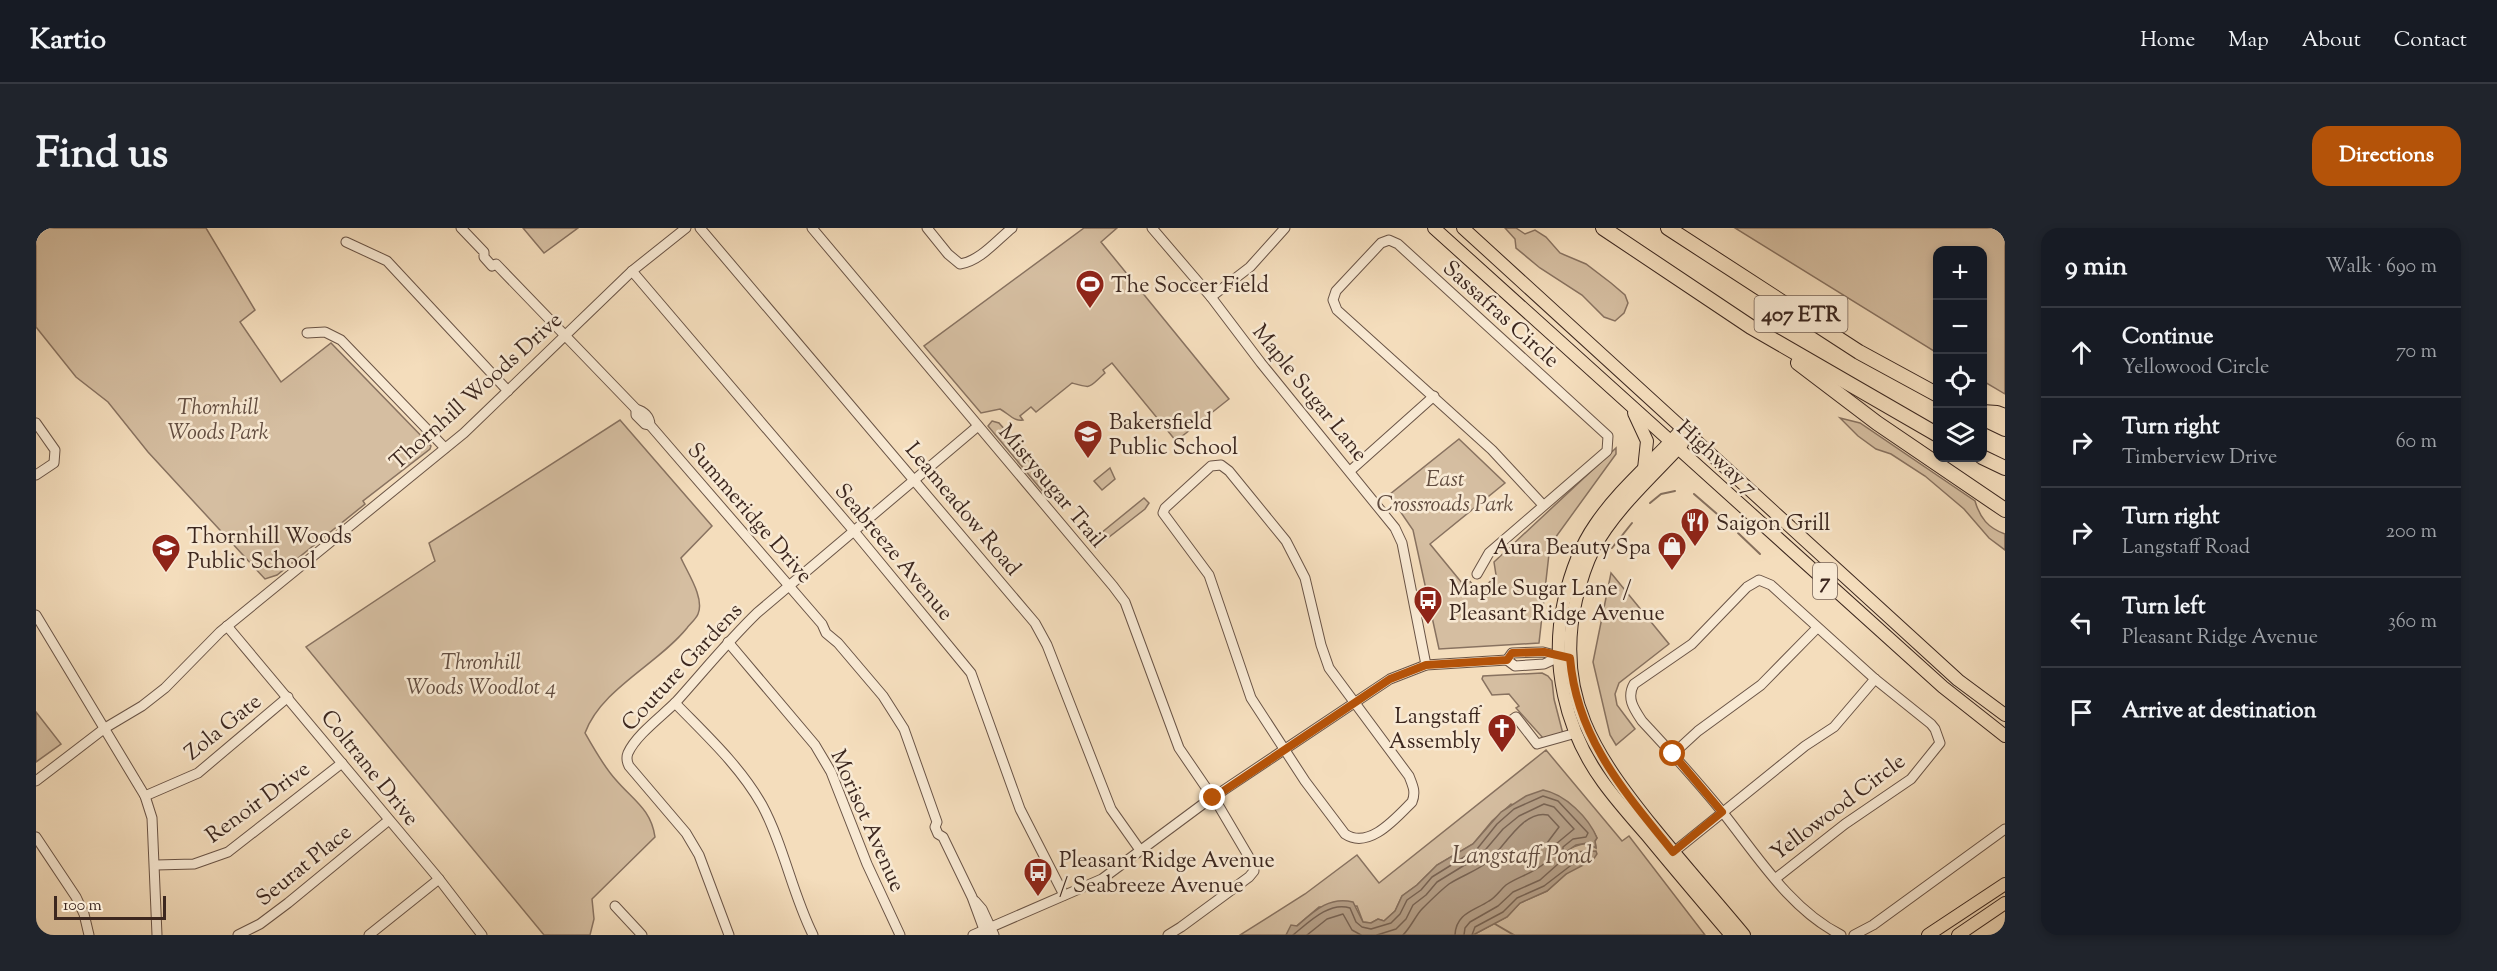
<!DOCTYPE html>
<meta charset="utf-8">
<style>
body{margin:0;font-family:"Sorts Mill Goudy",serif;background:#20242c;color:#f1f3f6}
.controls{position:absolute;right:18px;top:18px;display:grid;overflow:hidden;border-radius:12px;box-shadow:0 3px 9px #0003}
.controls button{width:54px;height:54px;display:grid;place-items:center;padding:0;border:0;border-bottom:2px solid #363941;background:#171b24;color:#f1f3f6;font:30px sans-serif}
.scale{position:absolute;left:18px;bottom:15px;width:112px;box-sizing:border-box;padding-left:6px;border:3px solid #3c271f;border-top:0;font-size:16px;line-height:21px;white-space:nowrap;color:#3c271f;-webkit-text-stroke:4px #f8e9d3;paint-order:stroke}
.stop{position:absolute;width:18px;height:18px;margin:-14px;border:4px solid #b45309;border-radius:50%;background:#fff}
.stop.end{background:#b45309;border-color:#fff;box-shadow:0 2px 6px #0008}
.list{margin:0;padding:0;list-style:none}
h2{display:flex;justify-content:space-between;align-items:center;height:78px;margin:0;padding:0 24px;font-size:26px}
h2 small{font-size:20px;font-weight:400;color:#9ea1a6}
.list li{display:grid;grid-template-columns:39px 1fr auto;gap:18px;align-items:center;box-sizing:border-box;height:90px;padding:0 24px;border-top:2px solid #363941}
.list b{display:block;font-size:22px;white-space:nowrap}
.list p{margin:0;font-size:20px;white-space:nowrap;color:#9ea1a6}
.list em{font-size:20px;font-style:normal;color:#9ea1a6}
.icon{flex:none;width:33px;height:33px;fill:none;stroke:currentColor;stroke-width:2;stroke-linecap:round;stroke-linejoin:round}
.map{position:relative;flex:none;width:1969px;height:707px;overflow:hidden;border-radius:18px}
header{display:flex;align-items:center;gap:36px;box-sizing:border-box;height:84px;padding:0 30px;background:#171b24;border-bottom:2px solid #363941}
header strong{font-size:28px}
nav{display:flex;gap:33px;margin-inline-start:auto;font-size:21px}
.intro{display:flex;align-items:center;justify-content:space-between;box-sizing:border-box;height:144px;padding:0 36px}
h1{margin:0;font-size:42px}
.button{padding:15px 27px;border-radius:18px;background:#b45309;color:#fff;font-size:21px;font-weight:700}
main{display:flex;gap:36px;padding:0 36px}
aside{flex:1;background:#171b24;border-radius:18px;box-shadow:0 3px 9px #0003}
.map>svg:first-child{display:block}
.green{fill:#d5bea1;stroke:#887260;stroke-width:1.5}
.water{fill:#b59f87;stroke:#856f5d;stroke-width:1.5}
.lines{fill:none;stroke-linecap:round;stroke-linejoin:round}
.shore{stroke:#786353;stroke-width:1.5}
.stream{stroke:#856f5d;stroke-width:2}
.minor-casing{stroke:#6a5446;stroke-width:11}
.major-casing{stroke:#3c271f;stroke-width:14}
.highway-casing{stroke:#3c271f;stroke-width:16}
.minor{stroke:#f8e9d3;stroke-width:9}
.major{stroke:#f4ddbc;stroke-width:12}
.highway{stroke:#f4ddbc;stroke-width:14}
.route{stroke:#b45309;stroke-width:8}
.labels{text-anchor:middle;stroke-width:5;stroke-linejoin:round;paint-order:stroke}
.shield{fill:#f8e9d3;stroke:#746155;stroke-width:1.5}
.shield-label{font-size:21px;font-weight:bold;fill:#3c271f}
.poi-label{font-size:22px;fill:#3c271f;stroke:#f8e9d3;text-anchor:start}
.street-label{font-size:22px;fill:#3c271f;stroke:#f8e9d3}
.park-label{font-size:22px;font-style:italic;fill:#624d40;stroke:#f8e9d3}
.water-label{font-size:24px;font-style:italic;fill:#604b3e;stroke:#f8e9d3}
</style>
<header>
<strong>Kartio</strong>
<nav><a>Home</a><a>Map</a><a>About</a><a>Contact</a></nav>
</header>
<div class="intro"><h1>Find us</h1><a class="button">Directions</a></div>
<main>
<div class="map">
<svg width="1969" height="707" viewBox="0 0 1969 707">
<rect width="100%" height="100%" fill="#f4ddbc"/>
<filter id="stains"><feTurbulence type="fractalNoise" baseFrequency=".00333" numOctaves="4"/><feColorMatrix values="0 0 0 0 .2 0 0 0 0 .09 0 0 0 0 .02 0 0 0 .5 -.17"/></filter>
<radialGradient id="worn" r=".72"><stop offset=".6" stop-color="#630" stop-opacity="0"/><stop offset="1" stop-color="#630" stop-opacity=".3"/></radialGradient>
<g class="green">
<path d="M0,0H170L219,82L204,94L245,154L295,115L395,218L394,221L327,273L329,276L241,347L229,351L112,224L72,174L40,149L0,99Z"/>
<path d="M487,0H542L508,25Z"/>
<path d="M1048,0H1081L1065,14L1193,171L1140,213L1076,135L1067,142L1069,145C1052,160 1057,161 1036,155L1000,184L995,179L984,188L987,192C978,194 972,185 964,181L945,185L888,118Z"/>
<path d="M1469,0H1480L1489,6L1499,2L1510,9L1524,25L1550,36L1575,55L1589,67L1592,75L1588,85L1579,93L1568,89L1546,67L1504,40L1480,20L1479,11Z"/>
<path d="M1699,0H1969V166L1947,153L1946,22H1902L1901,125Z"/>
<path d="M1804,190L1824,195L1939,273C1944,290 1952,300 1969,306V322L1953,310L1928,281L1889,248L1855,226L1840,221L1822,208Z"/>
<path d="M584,192L676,298L645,330C651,344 669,370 662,386C660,391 654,396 651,400C622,436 565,461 549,505C558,521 568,539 580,552C597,572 615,581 619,609L556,671L558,691L554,707H508L270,419L399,333L393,315Z"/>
<path d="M956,193L963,195L1018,258L1008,265L952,198Z"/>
<path d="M1423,211L1469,255L1394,316L1426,355L1432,351L1438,358L1449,359L1460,347L1458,334L1580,220V226L1514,317L1503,415L1403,421L1377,302L1353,267Z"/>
<path d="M1074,240L1079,251L1066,262L1058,253Z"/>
<path d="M1108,270L1113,275L1109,281L1059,320L1054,314Z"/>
<path d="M1575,345L1633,416L1583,455L1579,466L1581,477L1599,501L1580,517L1574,507L1557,434Z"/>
<path d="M1506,445L1512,448L1516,453L1518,471L1527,506L1507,510L1480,480L1483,478L1473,466L1456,467L1446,451L1447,448Z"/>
<path d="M0,484L25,516L0,534Z"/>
<path d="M1510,522L1586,613L1593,608L1669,707H1437L1471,689L1484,675L1511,663L1530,646L1537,624H1530L1531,621C1543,618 1548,612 1560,619L1559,613L1561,610L1558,604L1475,576L1456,593L1437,616L1401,637L1381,657L1366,668L1359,683L1348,693L1342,691L1335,695L1327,694L1321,678L1283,679L1250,707H1204L1269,666L1321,627L1343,655Z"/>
</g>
<path class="water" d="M1507,562C1529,566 1553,590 1561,610L1559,613L1560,620L1551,615L1540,617L1530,624L1560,623L1561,626L1557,632L1530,646L1511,663L1484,675L1471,689L1437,707H1250L1255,697L1261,698C1278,683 1293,668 1317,674L1327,694L1335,695L1342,691L1348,693L1359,683L1366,668L1381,657L1401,637L1437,616L1465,584L1490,568Z"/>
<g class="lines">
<g class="shore">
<path d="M1257,707C1272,695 1293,673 1314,680L1320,694L1326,699L1335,701L1355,695L1364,686L1371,672L1385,662L1396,649L1441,621L1461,596L1478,581L1507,568L1522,573L1552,605L1550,609L1537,611L1527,619V627L1537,631L1538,635L1508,658L1481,670L1467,684L1439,699L1436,707"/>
<path d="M1271,707L1291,691L1307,686L1316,702L1325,707"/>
<path d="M1341,707L1360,701L1370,691L1377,677L1390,667L1401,654L1445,627L1467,601L1483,588L1508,576L1518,579L1538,601L1520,616L1519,625L1522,636L1504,652L1477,664L1462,678L1434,694L1429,700L1428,707"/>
<path d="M1367,707C1375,699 1380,687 1386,681C1393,674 1405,662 1413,656C1425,648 1441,643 1453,633C1468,619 1488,581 1512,587L1523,599L1511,615L1510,634C1497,646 1483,648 1470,657C1464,662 1460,669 1453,673C1438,683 1420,685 1419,707"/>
</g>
<g class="stream">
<path d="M1658,266L1688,292"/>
<path d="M1614,275L1625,266L1639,263"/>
<path d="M1702,305L1724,326"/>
<path d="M1576,320L1596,295"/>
<path d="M1459,696L1478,707"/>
</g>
<g class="minor-casing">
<g id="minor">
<path d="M425,0L448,24V29L456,38L460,36L600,181C608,183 614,189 614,197L786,396L790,405L802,415L847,468L868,501L901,594L899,599L902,606L907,609L936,669L950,707"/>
<path d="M664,0L999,395L1011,417L1075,581L1104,622"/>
<path d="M776,0L1077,358L1089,374L1143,520L1184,580L1217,636L1218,643L1213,649L1145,699L1132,707"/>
<path d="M891,0L912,26L924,36C944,33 960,13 976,0"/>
<path d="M1116,0L1175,69L1225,135L1359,300L1366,315L1390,437"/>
<path d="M310,14L351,33L472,163"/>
<path d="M596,43L817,302L935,445L984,581L1028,667"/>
<path d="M1175,69L1214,39L1249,0"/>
<path d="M271,105L289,104L305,112L409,220"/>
<path d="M600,181V187L609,196L614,197"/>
<path d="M0,195L19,222L18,235L0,247"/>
<path d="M1185,237L1193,243L1250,313L1269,350L1285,417L1293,440L1373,548C1377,558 1380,564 1376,574C1360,590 1333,622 1309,606L1269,553L1215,470L1173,347L1127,285L1129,280L1175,238Z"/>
<path d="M1314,243L1398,168"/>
<path d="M1441,346L1453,325L1571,223L1572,208L1362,16L1353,12L1345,15L1300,63L1297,72L1301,82L1456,222L1507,277"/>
<path d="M0,387L109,568L116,590L121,707"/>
<path d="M191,398L403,651L446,707"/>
<path d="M692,414L779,517L795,544L831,636L864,707"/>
<path d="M1471,432L1476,425L1507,424L1526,429"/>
<path d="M639,475C670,507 704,538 726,577C748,618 756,665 777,707"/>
<path d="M1465,500L1480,489L1501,516L1540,505"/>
<path d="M1637,526L1662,503L1725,457L1781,400"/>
<path d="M0,553L69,500L106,478L129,460L184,404L428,205L596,43L650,0"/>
<path d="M109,568L162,545L252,469"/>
<path d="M0,609L40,669L48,686L53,707"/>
<path d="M1634,627L1769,518L1798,499L1839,451"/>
<path d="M120,637L158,636L192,624L306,535"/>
<path d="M1739,651L1809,596L1875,551L1904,515L1899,501L1895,496L1839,451L1735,357L1723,352L1711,359L1656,416L1598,456C1590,470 1598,481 1606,493C1634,523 1662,554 1688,586C1722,629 1755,682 1805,707"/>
<path d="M939,673L946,681L958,707"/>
<path d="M579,678L606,707"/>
<path d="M202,707L224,696L252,675L353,592"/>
<path d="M333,707L403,651"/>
<path d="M693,707L663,627L650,605L593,538C591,534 590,530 592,525C600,507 626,488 640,474C667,444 692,413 721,385L942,198"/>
<path d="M937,707L1066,651L1167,576L1354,451L1390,437L1471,432L1479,438L1508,436L1523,429"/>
<path d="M1818,707L1837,697L1969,601"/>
</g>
</g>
<g class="major-casing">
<g id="major">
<path d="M1398,0L1907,459L1969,508"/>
<path d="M1427,0L1922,452L1969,487"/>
<path d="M1598,185L1611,213L1608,241"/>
<path d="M1647,200C1618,233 1583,261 1559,297C1543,320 1534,347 1528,373C1514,435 1529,502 1567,554C1580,572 1595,589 1610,606C1638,640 1666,673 1695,707"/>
<path d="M1646,216C1616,249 1579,281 1558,320C1550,336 1544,355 1540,372C1518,468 1560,528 1617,599C1647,636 1678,671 1708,707"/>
<path d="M1892,707L1969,656"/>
<path d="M1922,707L1969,675"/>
</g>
</g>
<g class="highway-casing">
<g id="highway">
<path d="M1567,0L1715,99L1902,207"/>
<path d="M1632,0L1823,124L1902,167"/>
<path d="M1762,135L1841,195L1969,282"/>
<path d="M1946,184L1961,185L1969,188"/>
<path d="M1946,190L1969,201"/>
<path d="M1946,229L1969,240"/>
</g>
</g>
<use href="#minor" class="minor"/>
<use href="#major" class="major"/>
<use href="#highway" class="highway"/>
</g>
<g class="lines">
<path class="route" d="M1177,570L1354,451L1390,437L1471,432L1476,425L1508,424L1534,430C1541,511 1588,563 1637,624L1686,584L1637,526"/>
</g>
<defs>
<g id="stadium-pin" transform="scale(1.5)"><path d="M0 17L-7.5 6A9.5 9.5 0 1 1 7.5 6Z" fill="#8f2418" stroke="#f8e9d3"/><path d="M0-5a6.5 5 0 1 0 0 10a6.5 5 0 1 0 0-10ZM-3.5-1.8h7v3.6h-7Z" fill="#fff"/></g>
<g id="school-pin" transform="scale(1.5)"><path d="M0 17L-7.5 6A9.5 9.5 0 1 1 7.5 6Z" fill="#8f2418" stroke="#f8e9d3"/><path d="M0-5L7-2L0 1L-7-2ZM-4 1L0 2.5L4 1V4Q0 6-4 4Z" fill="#fff"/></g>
<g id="restaurant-pin" transform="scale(1.5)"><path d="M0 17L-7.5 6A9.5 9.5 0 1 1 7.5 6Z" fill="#8f2418" stroke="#f8e9d3"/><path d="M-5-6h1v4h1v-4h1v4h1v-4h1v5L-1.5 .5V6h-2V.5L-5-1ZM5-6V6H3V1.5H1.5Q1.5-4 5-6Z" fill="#fff"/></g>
<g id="shop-pin" transform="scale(1.5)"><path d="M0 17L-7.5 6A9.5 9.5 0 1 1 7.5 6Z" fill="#8f2418" stroke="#f8e9d3"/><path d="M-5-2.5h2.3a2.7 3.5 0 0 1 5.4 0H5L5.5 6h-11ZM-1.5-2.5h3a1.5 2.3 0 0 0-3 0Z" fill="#fff"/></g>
<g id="bus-pin" transform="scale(1.5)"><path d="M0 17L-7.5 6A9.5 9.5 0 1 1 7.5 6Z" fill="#8f2418" stroke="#f8e9d3"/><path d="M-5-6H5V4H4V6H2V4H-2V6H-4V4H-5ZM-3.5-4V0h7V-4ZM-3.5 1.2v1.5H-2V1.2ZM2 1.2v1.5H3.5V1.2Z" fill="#fff"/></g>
<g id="church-pin" transform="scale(1.5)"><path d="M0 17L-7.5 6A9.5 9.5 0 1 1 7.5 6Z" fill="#8f2418" stroke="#f8e9d3"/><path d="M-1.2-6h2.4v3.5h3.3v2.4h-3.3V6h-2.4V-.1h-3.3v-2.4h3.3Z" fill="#fff"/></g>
</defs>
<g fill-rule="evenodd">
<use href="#stadium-pin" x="1054" y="56"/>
<use href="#school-pin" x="1052" y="206"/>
<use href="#restaurant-pin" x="1659" y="294"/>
<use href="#shop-pin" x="1636" y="318"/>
<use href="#school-pin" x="130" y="320"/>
<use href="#bus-pin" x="1392" y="372"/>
<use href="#church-pin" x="1466" y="500"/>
<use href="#bus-pin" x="1002" y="644"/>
</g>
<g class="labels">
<g class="shield">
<rect x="1718.5" y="68" width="93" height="36" rx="4.5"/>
<rect x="1777" y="335" width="24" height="36" rx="4.5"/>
</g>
<g class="shield-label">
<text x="1765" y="93">407 ETR</text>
<text x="1789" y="360">7</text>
</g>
<g class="poi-label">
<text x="1075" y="64">The Soccer Field</text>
<text x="1073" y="201">Bakersfield<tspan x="1073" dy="25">Public School</tspan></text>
<text x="1680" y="302">Saigon Grill</text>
<text x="151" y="315">Thornhill Woods<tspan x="151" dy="25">Public School</tspan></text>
<text x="1615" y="326" text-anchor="end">Aura Beauty Spa</text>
<text x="1413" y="367">Maple Sugar Lane /<tspan x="1413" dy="25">Pleasant Ridge Avenue</tspan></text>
<text x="1445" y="495" text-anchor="end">Langstaff<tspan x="1445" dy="25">Assembly</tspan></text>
<text x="1023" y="639">Pleasant Ridge Avenue<tspan x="1023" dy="25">/ Seabreeze Avenue</tspan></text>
</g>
<g class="street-label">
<text transform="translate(1466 85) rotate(42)" y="8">Sassafras Circle</text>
<text transform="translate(439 162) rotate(-42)" y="8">Thornhill Woods Drive</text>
<text transform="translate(1275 164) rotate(51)" y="8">Maple Sugar Lane</text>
<text transform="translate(1682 229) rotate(42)" y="8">Highway 7</text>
<text transform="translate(1017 257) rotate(50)" y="8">Mistysugar Trail</text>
<text transform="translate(928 280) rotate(50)" y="8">Leameadow Road</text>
<text transform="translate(715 284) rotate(49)" y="8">Summeridge Drive</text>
<text transform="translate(859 323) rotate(50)" y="8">Seabreeze Avenue</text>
<text transform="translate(645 438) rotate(-47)" y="8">Couture Gardens</text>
<text transform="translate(186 498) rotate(-39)" y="8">Zola Gate</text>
<text transform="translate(335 539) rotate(51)" y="8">Coltrane Drive</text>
<text transform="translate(221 573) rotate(-36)" y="8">Renoir Drive</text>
<text transform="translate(1801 578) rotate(-37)" y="8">Yellowood Circle</text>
<text transform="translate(833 592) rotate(66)" y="8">Morisot Avenue</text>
<text transform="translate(267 636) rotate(-39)" y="8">Seurat Place</text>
</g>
<g class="park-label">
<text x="182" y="186">Thornhill<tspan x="182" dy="25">Woods Park</tspan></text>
<text x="1409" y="258">East<tspan x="1409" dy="25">Crossroads Park</tspan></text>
<text x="445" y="441">Thronhill<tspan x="445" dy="25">Woods Woodlot 4</tspan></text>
</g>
<g class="water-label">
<text x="1486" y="635">Langstaff Pond</text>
</g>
</g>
<rect width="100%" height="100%" filter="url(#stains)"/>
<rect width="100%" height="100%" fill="url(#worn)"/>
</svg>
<div class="controls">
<button>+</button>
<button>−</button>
<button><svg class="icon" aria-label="locate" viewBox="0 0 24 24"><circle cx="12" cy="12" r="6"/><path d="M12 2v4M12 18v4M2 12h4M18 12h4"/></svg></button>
<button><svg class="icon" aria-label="layers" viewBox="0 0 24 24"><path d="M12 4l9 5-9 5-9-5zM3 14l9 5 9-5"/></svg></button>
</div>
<div class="scale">100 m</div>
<div class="stop" style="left:1637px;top:526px"></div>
<div class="stop end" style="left:1177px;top:570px"></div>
</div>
<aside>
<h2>9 min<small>Walk · 690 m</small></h2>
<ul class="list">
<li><svg class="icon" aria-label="ahead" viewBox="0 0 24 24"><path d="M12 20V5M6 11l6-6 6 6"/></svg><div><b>Continue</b><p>Yellowood Circle</p></div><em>70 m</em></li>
<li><svg class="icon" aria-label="right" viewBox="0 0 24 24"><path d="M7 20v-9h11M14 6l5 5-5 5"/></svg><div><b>Turn right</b><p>Timberview Drive</p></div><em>60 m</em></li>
<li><svg class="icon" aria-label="right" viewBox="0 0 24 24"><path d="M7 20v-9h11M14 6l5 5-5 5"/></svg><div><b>Turn right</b><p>Langstaff Road</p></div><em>200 m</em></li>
<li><svg class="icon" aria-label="left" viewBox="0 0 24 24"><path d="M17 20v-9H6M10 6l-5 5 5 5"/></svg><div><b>Turn left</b><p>Pleasant Ridge Avenue</p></div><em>360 m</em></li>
<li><svg class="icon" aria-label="arrive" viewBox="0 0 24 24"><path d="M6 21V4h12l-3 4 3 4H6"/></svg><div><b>Arrive at destination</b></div></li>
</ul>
</aside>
</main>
